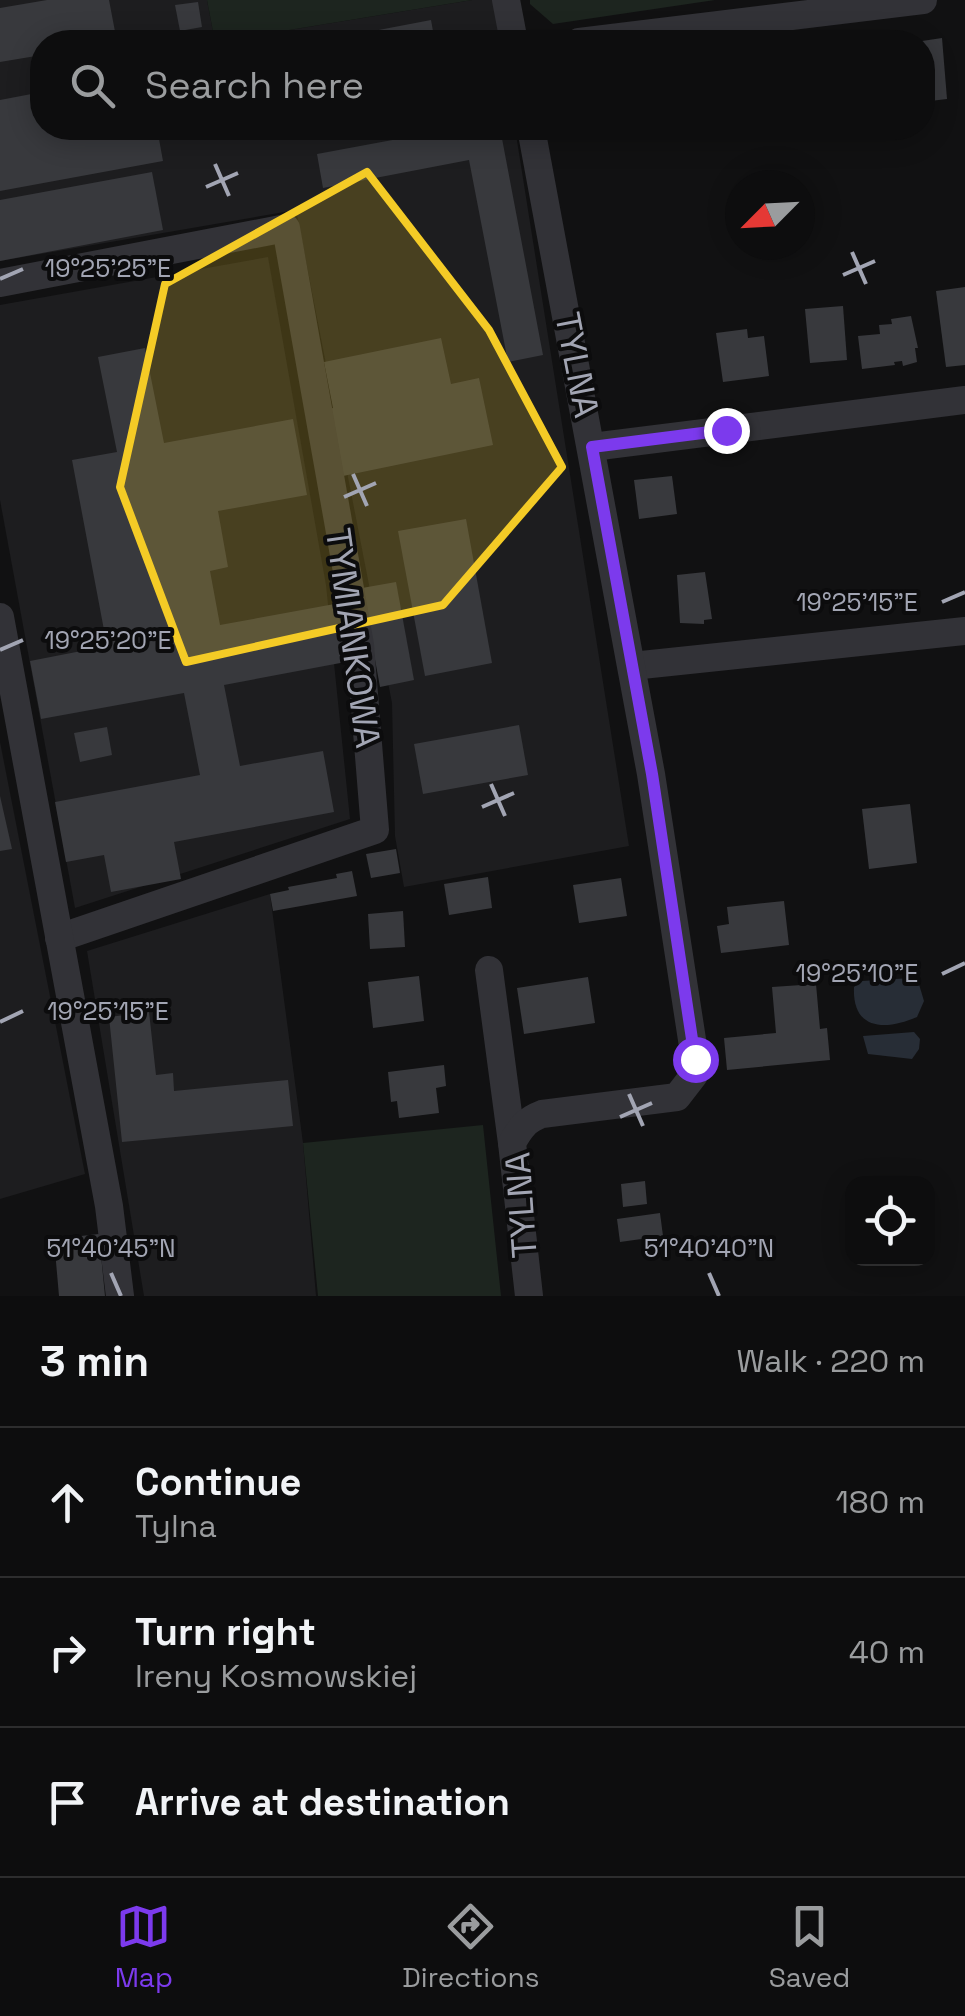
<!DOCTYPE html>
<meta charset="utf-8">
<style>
body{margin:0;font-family:"Space Grotesk",sans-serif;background:#1b1b1c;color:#f1f3f6}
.controls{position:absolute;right:30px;bottom:30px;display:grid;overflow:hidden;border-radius:20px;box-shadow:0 5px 25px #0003}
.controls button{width:90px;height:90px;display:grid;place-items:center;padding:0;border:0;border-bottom:2px solid #2d2d2e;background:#0d0d0e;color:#f1f3f6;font:50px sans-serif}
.compass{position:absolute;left:725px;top:170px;width:90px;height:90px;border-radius:50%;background:#0d0d0e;box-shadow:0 5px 25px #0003;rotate:246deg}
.stop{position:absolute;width:30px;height:30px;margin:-22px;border:8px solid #7c3aed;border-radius:50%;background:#fff}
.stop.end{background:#7c3aed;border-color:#fff;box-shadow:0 2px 10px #0008}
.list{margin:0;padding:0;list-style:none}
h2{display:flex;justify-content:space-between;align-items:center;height:130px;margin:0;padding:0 40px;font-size:42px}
h2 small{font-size:32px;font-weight:400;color:#9a9c9e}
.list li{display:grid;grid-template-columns:65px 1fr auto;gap:30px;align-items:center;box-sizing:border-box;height:150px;padding:0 40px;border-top:2px solid #2d2d2e}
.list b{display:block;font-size:38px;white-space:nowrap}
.list p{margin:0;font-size:32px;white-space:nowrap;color:#9a9c9e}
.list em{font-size:32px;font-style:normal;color:#9a9c9e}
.icon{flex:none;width:55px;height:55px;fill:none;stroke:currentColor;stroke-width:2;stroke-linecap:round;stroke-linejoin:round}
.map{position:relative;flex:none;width:965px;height:1296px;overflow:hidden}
.search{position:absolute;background:#0d0d0e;box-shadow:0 5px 25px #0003;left:30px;right:30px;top:30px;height:110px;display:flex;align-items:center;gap:25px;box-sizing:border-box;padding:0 35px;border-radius:40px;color:#9a9c9e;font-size:38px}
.sheet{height:580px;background:#0d0d0e}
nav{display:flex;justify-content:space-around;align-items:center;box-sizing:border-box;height:140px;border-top:2px solid #2d2d2e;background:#0d0d0e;font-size:28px;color:#9a9c9e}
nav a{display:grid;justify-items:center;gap:5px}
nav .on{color:#7c3aed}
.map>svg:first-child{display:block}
.built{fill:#1d1d1f}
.green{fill:#1d251f}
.water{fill:#272d36}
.building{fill:#38393d}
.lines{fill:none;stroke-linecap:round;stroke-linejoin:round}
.minor{stroke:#323237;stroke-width:28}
.route{stroke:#7c3aed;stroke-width:12}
.marked{fill:#f4cb26;fill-opacity:0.2;stroke:#f4cb26;stroke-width:8;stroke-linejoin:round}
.ticks{fill:none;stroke:#a2a5b3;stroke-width:4}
.labels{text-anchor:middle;stroke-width:8;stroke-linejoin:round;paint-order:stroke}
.street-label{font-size:35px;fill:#a2a5b3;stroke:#0c0c0d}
.ticks-label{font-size:25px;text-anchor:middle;fill:#a2a5b3;stroke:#0c0c0d;stroke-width:8;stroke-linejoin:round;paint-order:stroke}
</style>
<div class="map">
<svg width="965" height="1296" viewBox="0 0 965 1296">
<rect width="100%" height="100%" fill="#111112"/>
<g class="built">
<path d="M0,0H207L215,42H42V128H515L629,846L404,887L395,836L392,703L296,210L0,261Z"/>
<path d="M472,0H494L501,42H216Z"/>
<path d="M268,257L326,585L350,819L75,908L0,500V305Z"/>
<path d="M0,742L85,1174L0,1199Z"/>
<path d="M270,894L303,1143L316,1296H144L87,951Z"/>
</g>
<g class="green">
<path d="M207,0H472L215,42Z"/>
<path d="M530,0H715L553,24L530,4Z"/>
<path d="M483,1125L501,1296H318L303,1143Z"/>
</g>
<g class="water">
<path d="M912,978L918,981L924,1001L917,1017C885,1031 852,1030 854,987L862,981Z"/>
<path d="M914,1032L920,1039L919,1049L912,1059L868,1054L863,1036Z"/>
</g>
<g class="building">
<path d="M47,0H109L117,42H42V55L0,62V8Z"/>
<path d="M198,2L202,27L180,31L175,5Z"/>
<path d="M431,20L435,42H321V41Z"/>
<path d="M942,38L947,99L922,102V41Z"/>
<path d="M42,92V128H157L163,161L0,191V100Z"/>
<path d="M457,128H500L543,355L508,362L469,160L323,188L317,154Z"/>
<path d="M152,172L163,230L0,261V200Z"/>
<path d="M965,287V365L946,367L936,291Z"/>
<path d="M843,306L847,360L810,363L805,309Z"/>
<path d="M911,316L918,348H915L917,362L903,366L902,361L894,362L895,365L862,369L858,336L880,334L879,325L892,324L891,319Z"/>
<path d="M747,329L748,338L764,336L769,376L723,382L716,333Z"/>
<path d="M441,338L451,384L479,378L493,445L343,476L329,409L333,408L324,362Z"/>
<path d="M145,348L164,443L293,419L307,495L218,511L228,567L210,571L220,625L340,603L351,661L224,685L240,766L323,751L334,812L174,842L181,879L111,892L104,855L66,862L55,802L200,775L184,693L41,719L30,661L107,646L72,460L117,452L98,357Z"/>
<path d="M672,476L677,514L639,519L634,480Z"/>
<path d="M466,519L492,663L425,676L398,531Z"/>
<path d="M705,572L712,619L704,620V624L680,623L677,575Z"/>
<path d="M396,582L414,680L380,687L362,588Z"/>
<path d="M519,725L528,775L423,794L414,744Z"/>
<path d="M107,727L112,755L80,762L74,733Z"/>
<path d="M0,796L12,849L0,851Z"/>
<path d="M910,804L917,863L869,869L862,809Z"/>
<path d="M396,849L400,873L371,878L366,854Z"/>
<path d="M352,871L357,896L273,911L270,894L289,890L288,887L337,878L336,874Z"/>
<path d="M488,877L492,908L449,915L444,884Z"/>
<path d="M621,878L627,916L579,923L573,885Z"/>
<path d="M784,901L789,945L721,953L717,926L729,924L727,907Z"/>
<path d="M403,911L405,947L370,949L368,914Z"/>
<path d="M419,976L424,1021L373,1028L368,982Z"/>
<path d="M588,977L595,1023L524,1034L517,988Z"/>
<path d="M816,984L820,1029L827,1028L830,1060L727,1070L724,1038L776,1033L772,987Z"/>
<path d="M149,1012L156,1075L173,1073L174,1091L288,1080L293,1126L122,1142L109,1017Z"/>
<path d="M444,1065L446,1086L436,1088L439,1113L399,1118L397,1101L391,1102L388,1072Z"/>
<path d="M645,1181L647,1204L623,1207L621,1184Z"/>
<path d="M660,1213L663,1236L620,1242L617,1219Z"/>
<path d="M99,1234L105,1296H59L54,1239Z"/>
</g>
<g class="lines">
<g class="minor">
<path d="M506,0L514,42"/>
<path d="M579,42L923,0"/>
<path d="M0,283L286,228L360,645L375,830L59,938"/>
<path d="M592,447L965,400"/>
<path d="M0,617L109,1206L120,1296"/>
<path d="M632,666L965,631"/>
<path d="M489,970L512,1143"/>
<path d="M529,1296L512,1143C520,1128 526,1120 542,1114L677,1097L694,1075L695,1059L651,774L531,128"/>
</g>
</g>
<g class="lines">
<path class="route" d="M695,1059L652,774L592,447L726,430"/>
</g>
<path class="marked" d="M367,172L489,330L562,467L443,605L186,662L120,487L165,284Z"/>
<path class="ticks" d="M215,164L229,196M206,187L238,173M852,252L866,284M843,275L875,261M0,279L23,269M353,474L367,506M344,497L376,483M942,602L965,592M0,650L23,640M491,784L505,816M482,807L514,793M942,974L965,963M0,1022L23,1011M629,1094L643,1126M620,1117L652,1103M111,1273L121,1296M709,1273L719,1296"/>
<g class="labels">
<g class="street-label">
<text transform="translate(577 365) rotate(79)" y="12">TYLNA</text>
<text transform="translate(353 638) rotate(82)" y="12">TYMIANKOWA</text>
<text transform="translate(521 1205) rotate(-94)" y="12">TYLNA</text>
</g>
</g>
<g class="ticks-label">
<text x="108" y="277">19°25'25"E</text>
<text x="857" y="611">19°25'15"E</text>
<text x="108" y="649">19°25'20"E</text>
<text x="857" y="982">19°25'10"E</text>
<text x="108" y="1020">19°25'15"E</text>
<text x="111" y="1257">51°40'45"N</text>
<text x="709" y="1257">51°40'40"N</text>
</g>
</svg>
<div class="controls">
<button><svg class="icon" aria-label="locate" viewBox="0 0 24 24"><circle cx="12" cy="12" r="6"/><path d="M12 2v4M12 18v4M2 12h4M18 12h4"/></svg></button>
</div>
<svg class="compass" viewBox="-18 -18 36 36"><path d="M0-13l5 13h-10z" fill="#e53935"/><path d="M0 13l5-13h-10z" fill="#9a9c9e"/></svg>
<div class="stop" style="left:695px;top:1059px"></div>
<div class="stop end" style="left:726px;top:430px"></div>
<div class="search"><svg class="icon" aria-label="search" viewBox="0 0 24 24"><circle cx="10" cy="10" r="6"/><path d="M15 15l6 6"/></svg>Search here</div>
</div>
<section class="sheet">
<h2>3 min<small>Walk · 220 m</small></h2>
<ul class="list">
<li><svg class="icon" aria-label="ahead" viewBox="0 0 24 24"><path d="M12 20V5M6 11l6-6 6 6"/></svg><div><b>Continue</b><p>Tylna</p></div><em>180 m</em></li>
<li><svg class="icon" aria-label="right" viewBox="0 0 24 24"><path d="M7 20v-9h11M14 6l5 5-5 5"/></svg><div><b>Turn right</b><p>Ireny Kosmowskiej</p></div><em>40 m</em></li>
<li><svg class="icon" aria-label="arrive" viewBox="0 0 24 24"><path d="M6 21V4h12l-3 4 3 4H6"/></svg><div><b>Arrive at destination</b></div></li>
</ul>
</section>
<nav>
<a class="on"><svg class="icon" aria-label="map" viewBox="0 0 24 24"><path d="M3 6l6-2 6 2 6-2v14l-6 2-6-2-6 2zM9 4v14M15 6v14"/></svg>Map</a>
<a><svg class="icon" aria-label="directions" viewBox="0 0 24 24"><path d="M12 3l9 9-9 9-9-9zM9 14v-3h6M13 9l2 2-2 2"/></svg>Directions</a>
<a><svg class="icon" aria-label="saved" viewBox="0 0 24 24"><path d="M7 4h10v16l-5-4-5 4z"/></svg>Saved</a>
</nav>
